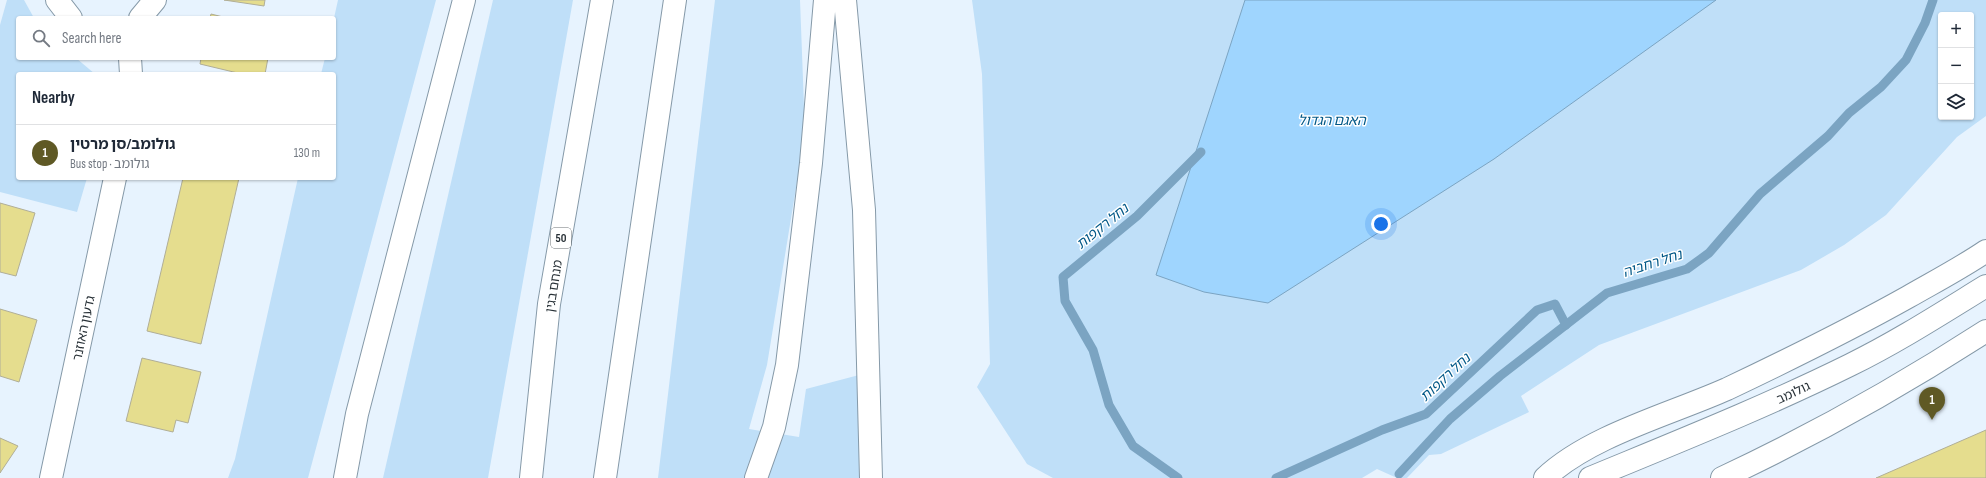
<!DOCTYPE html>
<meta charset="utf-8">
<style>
body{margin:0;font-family:"Sofia Sans Condensed","Noto Sans Hebrew",sans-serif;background:#f2f2f3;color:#1f2937}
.controls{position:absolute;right:12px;top:12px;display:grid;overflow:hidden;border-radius:4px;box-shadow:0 1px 3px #0004}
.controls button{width:36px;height:36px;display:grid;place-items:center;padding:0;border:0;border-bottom:1px solid #e0e1e3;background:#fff;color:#1f2937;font:20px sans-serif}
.you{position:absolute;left:1381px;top:224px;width:14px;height:14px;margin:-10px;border:3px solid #fff;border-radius:50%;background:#1a73e8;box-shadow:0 0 0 6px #1a73e833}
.badge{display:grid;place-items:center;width:26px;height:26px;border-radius:50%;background:#5f5925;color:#fff;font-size:13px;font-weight:700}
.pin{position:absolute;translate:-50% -33px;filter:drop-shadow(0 1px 2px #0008)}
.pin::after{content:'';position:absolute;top:21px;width:14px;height:12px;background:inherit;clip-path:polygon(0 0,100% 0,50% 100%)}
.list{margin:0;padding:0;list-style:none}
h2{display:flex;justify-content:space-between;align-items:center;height:52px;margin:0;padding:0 16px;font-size:17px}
h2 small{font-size:13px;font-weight:400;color:#747a83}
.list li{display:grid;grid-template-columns:26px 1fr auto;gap:12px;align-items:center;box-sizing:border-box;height:56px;padding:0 16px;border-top:1px solid #e0e1e3}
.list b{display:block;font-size:15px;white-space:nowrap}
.list p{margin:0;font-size:13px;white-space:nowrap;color:#747a83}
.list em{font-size:13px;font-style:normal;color:#747a83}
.icon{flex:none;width:22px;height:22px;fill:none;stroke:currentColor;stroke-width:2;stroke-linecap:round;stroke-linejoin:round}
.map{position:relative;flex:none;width:1986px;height:478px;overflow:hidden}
.search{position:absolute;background:#fff;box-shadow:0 1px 3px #0004;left:16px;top:16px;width:320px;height:44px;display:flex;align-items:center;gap:10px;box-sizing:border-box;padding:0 14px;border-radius:4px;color:#747a83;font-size:15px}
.panel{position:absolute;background:#fff;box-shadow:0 1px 3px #0004;left:16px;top:72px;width:320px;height:108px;border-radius:4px}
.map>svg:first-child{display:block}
.green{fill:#bfdff8;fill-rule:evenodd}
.water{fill:#9fd5fe;stroke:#7ba4c2}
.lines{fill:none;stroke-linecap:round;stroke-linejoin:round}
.stream{stroke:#7ba4c2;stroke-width:9}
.building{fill:#e5dd8e;stroke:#b0ae97}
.minor-casing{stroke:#8599a8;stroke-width:24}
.secondary-casing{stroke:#8599a8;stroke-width:24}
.motorway-casing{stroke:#8599a8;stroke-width:24}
.minor{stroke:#fff;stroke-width:22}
.secondary{stroke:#fff;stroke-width:22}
.motorway{stroke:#fff;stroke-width:22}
.labels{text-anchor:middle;stroke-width:3;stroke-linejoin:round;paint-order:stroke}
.shield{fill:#fff;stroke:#686f73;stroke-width:1}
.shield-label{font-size:12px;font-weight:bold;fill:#283137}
.street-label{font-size:13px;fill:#283137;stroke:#fff}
.water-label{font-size:14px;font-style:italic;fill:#025887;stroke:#fff}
</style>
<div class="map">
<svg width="1986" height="478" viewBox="0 0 1986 478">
<rect width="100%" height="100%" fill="#e7f3fe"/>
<g class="green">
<path d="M7,0H24L34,18H18V58H76L95,74H18V178H87L77,212L0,192V25Z"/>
<path d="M338,0H436L308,478H228L235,459L298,178H334V74H321L325,58H334V18Z"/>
<path d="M493,0H573L488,478H383Z"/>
<path d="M715,0H800L805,133L767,365L749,429L799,437L806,389L859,375L862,478H658Z"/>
<path d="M972,0H1986V116L1957,137L1886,215L1844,245L1801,270L1599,345L1521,396L1529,412L1441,454L1429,455L1407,478H1397L1377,469L1362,478H1053L1027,464L977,387L990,364L982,74ZM1941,15H1971V117H1941Z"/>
</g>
<path class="water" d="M1245,0H1716L1494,159L1268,303L1204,292L1156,275Z"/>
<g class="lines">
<g class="stream">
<path d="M1399,474L1450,419L1500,376L1607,293L1687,269L1709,253L1760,194L1828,136L1849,113L1881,87L1906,60L1925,23L1933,0"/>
<path d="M1178,478L1133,446L1109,405L1093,350L1065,301L1063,277L1137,216L1201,152"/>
<path d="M1276,478L1382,430L1426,414L1537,310L1555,304L1566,325"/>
</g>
</g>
<g class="building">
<path d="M224,0H265L264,6Z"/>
<path d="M211,14L227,18H210Z"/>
<path d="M201,58H268L265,74H242L200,64Z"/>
<path d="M183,178H239L201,344L147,331Z"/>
<path d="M0,203L35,213L16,276L0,272Z"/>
<path d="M0,309L37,320L19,382L0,376Z"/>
<path d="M142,358L201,372L188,423L176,420L173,432L126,421Z"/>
<path d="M1986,430V478H1876Z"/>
<path d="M0,438L18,446L0,473Z"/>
</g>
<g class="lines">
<g class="minor-casing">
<g id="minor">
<path d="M57,0L71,18"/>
<path d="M140,18L155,0"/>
<path d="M130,58L131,74"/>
<path d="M51,478L115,178"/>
</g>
</g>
<g class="secondary-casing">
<g id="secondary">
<path d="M1545,478C1589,436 1671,414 1727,389C1788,360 1849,330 1908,297C1934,282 1961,268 1986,251"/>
<path d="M1590,478C1677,442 1765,407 1850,365C1897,342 1942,313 1986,286"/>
<path d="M1722,478C1814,435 1901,386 1986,331"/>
</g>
</g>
<g class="motorway-casing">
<g id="motorway">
<path d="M845,0L864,210L871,478"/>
<path d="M345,478L357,414L464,0"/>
<path d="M531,478L549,304L602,0"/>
<path d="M605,478L675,0"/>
<path d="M756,478L774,427L787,365L811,163L825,0"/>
</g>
</g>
<use href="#minor" class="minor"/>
<use href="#secondary" class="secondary"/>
<use href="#motorway" class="motorway"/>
</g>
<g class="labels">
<rect class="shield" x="551" y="228" width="20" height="20" rx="3"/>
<g class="shield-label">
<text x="561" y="242">50</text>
</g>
<g class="street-label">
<text transform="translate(553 286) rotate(-81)" y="5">מנחם בגין</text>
<text transform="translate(83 328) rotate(-78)" y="5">גדעון האוזנר</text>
<text transform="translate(1793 392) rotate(-25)" y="5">גולומב</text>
</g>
<g class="water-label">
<text x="1332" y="125">האגם הגדול</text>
<text transform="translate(1102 226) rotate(-39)" y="5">נחל רקפות</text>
<text transform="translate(1652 263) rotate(-18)" y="5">נחל רחביה</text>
<text transform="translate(1445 377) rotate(-43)" y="5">נחל רקפות</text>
</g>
</g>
</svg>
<div class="controls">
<button>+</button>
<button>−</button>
<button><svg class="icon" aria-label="layers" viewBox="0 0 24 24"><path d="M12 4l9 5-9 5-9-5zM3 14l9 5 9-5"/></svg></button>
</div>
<div class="you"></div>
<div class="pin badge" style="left:1932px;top:420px">1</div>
<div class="search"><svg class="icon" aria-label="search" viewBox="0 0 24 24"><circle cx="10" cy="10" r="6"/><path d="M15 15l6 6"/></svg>Search here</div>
<section class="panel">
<h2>Nearby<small></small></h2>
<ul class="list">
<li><span class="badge">1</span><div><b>גולומב/סן מרטין</b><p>Bus stop · גולומב</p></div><em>130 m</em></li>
</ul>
</section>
</div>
